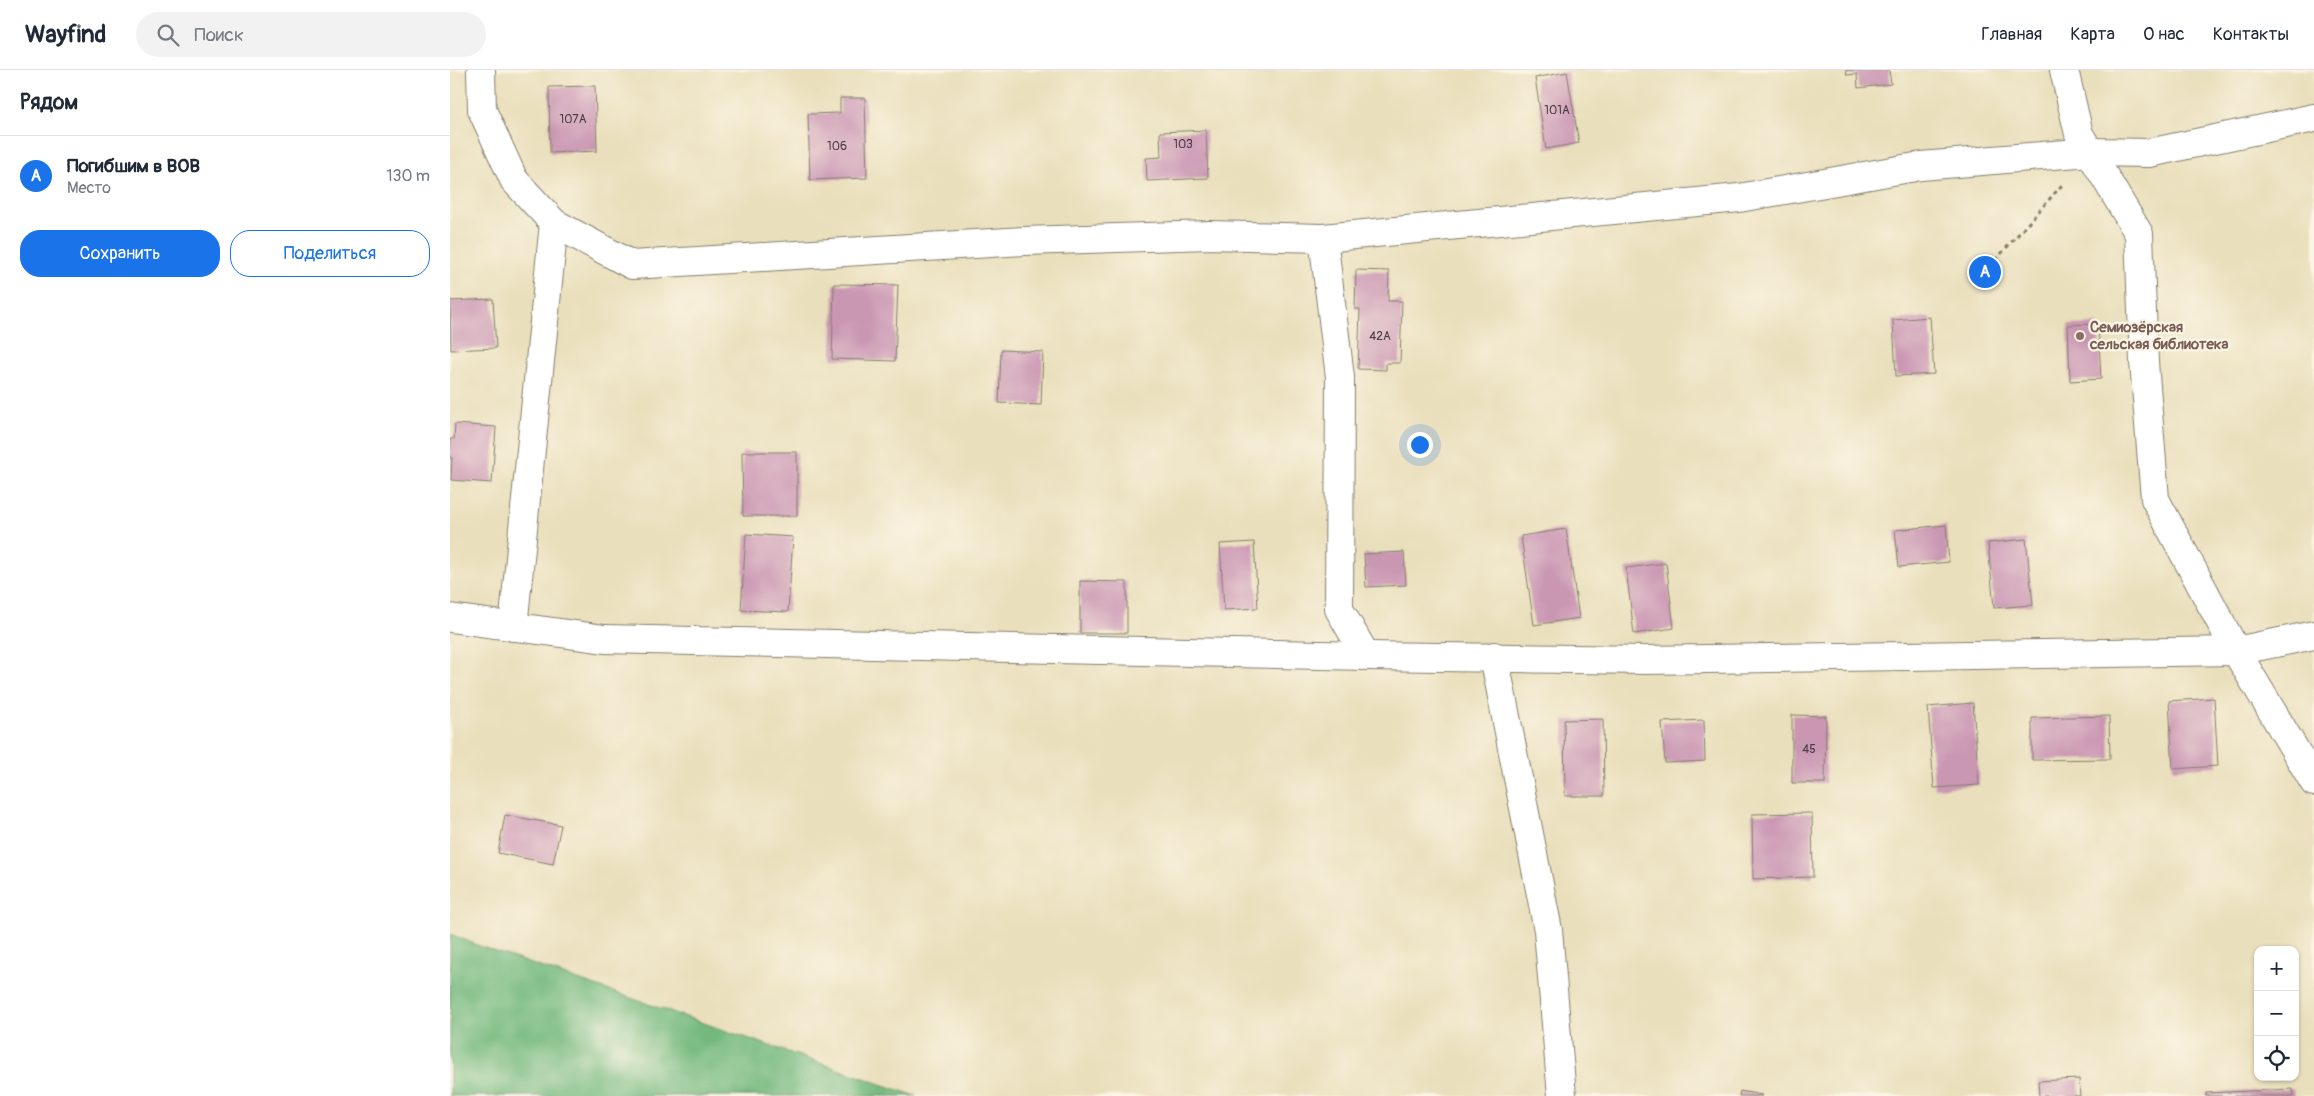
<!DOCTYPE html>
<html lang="ru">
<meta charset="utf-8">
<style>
body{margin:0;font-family:Pangolin,sans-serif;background:#f2f2f3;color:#1f2937}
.controls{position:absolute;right:15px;bottom:15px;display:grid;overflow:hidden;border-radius:10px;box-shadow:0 1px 4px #0004}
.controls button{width:45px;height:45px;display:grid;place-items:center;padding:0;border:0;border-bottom:1px solid #e0e1e3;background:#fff;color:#1f2937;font:25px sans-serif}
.you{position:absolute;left:969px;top:374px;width:18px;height:18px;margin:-12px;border:4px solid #fff;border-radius:50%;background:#1a73e8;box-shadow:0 0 0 8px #1a73e833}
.badge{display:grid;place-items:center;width:32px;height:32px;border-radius:50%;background:#1a73e8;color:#fff;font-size:16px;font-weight:700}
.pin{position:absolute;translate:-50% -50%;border:2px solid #fff;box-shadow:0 1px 5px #0006}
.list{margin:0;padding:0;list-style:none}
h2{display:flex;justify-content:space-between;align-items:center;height:65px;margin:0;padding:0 20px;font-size:21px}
h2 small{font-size:16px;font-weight:400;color:#747a83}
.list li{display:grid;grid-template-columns:32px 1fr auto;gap:15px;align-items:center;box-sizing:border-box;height:80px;padding:0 20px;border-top:1px solid #e0e1e3}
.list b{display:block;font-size:19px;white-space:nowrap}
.list p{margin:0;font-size:16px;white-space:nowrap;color:#747a83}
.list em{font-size:16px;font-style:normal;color:#747a83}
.actions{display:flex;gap:10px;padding:15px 20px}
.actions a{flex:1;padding:11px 0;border:1px solid #1a73e8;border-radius:20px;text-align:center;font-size:18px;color:#1a73e8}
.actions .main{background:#1a73e8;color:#fff}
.icon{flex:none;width:28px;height:28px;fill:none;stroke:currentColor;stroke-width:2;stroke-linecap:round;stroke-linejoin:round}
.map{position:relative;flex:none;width:1864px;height:1026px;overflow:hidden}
header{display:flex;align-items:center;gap:30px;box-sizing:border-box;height:70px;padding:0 25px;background:#fff;border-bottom:1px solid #e0e1e3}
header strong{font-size:24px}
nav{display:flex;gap:28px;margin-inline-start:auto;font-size:18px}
.search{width:350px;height:45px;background:#f2f2f3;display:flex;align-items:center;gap:12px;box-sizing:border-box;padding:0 18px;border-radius:28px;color:#747a83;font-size:19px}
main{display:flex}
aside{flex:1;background:#fff}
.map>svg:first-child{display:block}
.forest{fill:#73b97e;stroke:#486a4d}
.building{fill:#ca97b3}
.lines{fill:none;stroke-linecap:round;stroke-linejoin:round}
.street-casing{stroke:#827e6c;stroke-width:30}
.path{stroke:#827e6c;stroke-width:3;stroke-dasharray:4 4;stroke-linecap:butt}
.street{stroke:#fff;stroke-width:28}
.education-dot{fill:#8d6e63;stroke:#fcf5e5;stroke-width:2}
.labels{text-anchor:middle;stroke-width:4.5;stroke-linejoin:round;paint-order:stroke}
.number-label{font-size:12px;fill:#483b42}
.education-label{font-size:15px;font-weight:bold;fill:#785e54;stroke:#fcf5e5;text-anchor:start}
</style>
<header>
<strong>Wayfind</strong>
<div class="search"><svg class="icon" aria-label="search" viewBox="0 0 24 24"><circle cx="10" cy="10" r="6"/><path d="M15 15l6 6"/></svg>Поиск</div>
<nav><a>Главная</a><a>Карта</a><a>О нас</a><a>Контакты</a></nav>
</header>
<main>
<aside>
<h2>Рядом<small></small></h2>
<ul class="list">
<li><span class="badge">A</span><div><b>Погибшим в ВОВ</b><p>Место</p></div><em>130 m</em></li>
</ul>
<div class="actions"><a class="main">Сохранить</a><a>Поделиться</a></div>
</aside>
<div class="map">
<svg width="1864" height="1026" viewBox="0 0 1864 1026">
<rect width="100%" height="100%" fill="#fcf5e5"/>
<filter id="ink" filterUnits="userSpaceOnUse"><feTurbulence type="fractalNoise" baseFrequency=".02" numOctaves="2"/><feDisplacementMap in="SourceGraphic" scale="10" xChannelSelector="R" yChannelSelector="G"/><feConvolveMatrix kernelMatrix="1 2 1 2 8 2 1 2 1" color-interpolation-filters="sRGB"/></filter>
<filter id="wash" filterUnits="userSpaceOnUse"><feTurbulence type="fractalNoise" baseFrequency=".0096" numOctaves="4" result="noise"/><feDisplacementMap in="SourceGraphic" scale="20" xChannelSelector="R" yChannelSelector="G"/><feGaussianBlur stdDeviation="1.12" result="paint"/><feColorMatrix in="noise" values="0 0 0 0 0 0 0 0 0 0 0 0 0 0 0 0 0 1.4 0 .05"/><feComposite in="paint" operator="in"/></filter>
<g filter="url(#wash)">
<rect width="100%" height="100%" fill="#e9dfbc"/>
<path class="forest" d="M0,864L32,877L466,1026H0Z"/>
<g id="blocks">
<g class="building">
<path d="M1396,0H1439L1441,14L1408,18L1407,4L1397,5Z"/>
<path d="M1117,2L1129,73L1096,79L1085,8Z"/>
<path d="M145,16L147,81L100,83L99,17Z"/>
<path d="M390,28H415L417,108L360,110L358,44L390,43Z"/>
<path d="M756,60L758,108L697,111L696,88L711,87L710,62Z"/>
<path d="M906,200L939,201L938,231H952L950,293H936V300L908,299L910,239H905Z"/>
<path d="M384,214L448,215L445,291L382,289Z"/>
<path d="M43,229L46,278L1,280L0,231Z"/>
<path d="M1480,247L1484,304L1446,306L1443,250Z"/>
<path d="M1648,254L1651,309L1620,311L1618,255Z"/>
<path d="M551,280L593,282L591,335L549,333Z"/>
<path d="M5,354L46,357L42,413L1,410L2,388H0V369H4Z"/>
<path d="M292,382H347V446H293Z"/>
<path d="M1496,455L1499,492L1449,497L1445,460Z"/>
<path d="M1116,459L1129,548L1084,555L1071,466Z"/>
<path d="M296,464L343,467L338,542L291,540Z"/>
<path d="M1576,469L1583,535L1544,538L1538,473Z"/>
<path d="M804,472L808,538L774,540L770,474Z"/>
<path d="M954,482L956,515L916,517L914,484Z"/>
<path d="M1216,493L1224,558L1184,564L1176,498Z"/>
<path d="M630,511L677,512V563H630Z"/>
<path d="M1764,628L1768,696L1723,699L1719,631Z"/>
<path d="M1523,633L1529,715L1484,718L1478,637Z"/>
<path d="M1342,645L1376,646L1375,713H1342Z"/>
<path d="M1659,646L1660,689L1582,690V648Z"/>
<path d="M1153,649L1154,726H1115L1114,650Z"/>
<path d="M1254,650L1255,691L1215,693L1212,652Z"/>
<path d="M1362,743L1363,807L1303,809L1302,744Z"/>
<path d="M55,745L111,755L103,794L48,783Z"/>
<path d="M1629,1009L1630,1026H1589L1588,1011Z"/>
<path d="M1843,1019L1844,1026H1756V1023Z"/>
<path d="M1290,1021L1312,1025V1026H1289Z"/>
</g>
</g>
</g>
<g filter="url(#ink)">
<use href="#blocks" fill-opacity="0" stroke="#827e6c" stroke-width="1"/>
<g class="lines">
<g class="street-casing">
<g id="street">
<path d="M31,0L32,40L64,110L104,153L182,195L574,171L759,165L873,168L1289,128L1471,96L1640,82L1699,83L1864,48"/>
<path d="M1614,0L1629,64L1689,164L1694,292L1705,429L1786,581L1864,712"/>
<path d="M873,168L890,307L889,539L916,586"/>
<path d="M0,548L155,569L916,586L1196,590L1786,581L1864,565"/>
<path d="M63,557L104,153"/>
<path d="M1044,586L1098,860L1112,1026"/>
</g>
</g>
<path class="path" d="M1535,202L1612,115"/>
<use href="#street" class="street"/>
</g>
</g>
<circle class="education-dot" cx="1630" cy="266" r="5"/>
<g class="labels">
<g class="number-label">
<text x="1107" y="44">101А</text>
<text x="123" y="53">107А</text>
<text x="733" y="78">103</text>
<text x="387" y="80">106</text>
<text x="930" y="270">42А</text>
<text x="1359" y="683">45</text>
</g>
<g class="education-label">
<text x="1640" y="262">Семиозёрская<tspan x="1640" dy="17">сельская библиотека</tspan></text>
</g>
</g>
</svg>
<div class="controls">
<button>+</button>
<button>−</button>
<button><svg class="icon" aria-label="locate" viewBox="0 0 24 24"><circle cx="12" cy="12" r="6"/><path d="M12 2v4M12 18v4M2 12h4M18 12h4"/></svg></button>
</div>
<div class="you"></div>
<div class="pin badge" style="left:1535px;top:202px">A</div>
</div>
</main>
